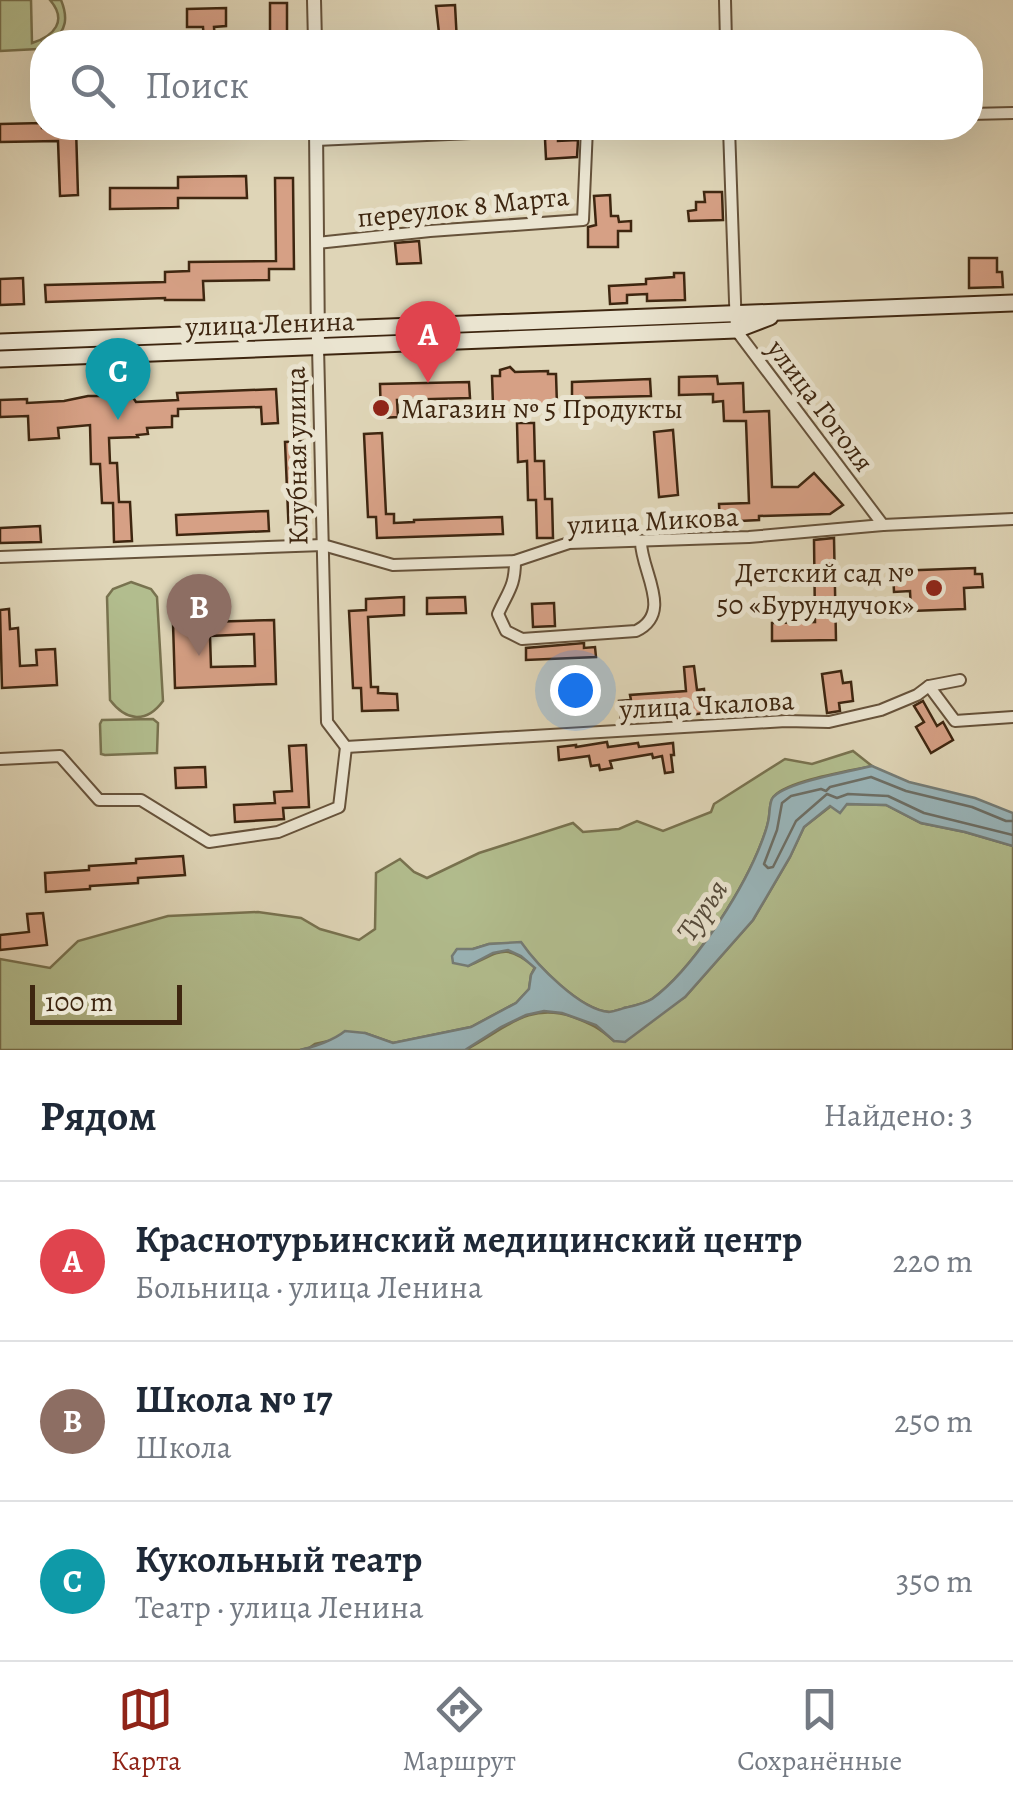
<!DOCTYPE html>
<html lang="ru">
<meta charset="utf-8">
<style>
body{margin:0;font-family:Alegreya,serif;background:#f6f6f7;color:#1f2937}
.scale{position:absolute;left:30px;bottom:25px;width:152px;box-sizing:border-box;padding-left:10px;border:5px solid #3e2610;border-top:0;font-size:28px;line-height:35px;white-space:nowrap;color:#3e2610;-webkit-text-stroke:8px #eae4d0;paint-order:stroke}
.you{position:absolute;left:575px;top:690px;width:35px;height:35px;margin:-25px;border:8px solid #fff;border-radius:50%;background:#1a73e8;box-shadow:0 0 0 15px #1a73e833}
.badge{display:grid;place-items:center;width:65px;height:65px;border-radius:50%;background:#8f2418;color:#fff;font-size:32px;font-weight:700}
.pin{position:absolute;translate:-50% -82px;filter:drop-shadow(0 2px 5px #0008)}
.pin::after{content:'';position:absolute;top:52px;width:35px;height:30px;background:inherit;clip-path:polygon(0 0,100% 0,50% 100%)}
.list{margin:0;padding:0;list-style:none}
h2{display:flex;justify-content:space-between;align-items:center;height:130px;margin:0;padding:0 40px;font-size:42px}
h2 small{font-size:32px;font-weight:400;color:#747a83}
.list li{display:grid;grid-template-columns:65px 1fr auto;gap:30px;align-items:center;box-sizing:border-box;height:160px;padding:0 40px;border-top:2px solid #e0e1e3}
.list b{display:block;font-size:38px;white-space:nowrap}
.list p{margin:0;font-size:32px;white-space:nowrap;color:#747a83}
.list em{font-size:32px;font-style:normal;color:#747a83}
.icon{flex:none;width:55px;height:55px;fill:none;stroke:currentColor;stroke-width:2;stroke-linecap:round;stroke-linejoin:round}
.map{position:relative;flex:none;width:1013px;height:1050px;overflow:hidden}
.search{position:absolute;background:#fff;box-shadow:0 10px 40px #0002;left:30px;right:30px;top:30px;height:110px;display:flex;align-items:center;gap:25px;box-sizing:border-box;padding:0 35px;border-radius:40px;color:#747a83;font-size:38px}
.sheet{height:610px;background:#fff}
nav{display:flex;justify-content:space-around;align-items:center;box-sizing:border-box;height:140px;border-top:2px solid #e0e1e3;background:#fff;font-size:28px;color:#747a83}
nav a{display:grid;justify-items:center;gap:5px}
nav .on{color:#8f2418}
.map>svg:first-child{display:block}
.green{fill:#b2bd8e;stroke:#78724f;stroke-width:2.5}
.water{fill:#99b5ba;stroke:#757c76;stroke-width:2.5}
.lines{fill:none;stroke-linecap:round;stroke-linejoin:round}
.shore{stroke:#6c6e65;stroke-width:2.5}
.building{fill:#d6a085;stroke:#3e2610;stroke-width:2.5;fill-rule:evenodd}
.minor-casing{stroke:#66523a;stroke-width:14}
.tertiary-casing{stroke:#66523a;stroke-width:16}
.secondary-casing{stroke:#3e2610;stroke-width:19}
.minor{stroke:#eae4d0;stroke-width:10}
.tertiary{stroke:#eae4d0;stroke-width:12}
.secondary{stroke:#eae4d0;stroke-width:15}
.poi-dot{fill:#8f2418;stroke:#eae4d0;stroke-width:4}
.labels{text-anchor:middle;stroke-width:10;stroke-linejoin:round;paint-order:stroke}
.street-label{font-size:28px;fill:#3e2610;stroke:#eae4d0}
.poi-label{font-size:28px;fill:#3e2610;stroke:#eae4d0;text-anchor:start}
.water-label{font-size:30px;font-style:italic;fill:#554a3a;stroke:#eae4d0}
</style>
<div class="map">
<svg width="1013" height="1050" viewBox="0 0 1013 1050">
<rect width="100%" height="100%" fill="#dfd5b7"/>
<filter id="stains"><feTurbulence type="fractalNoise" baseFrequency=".002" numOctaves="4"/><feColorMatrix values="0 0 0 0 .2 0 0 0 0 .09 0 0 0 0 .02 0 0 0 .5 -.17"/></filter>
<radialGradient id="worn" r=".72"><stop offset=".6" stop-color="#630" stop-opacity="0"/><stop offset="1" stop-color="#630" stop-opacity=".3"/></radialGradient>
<g class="green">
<path d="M0,0H31L32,43C54,36 68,21 50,0H61C68,17 67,31 51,42H42V47L38,49L0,51Z"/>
<path d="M131,582L151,589L157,597L163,701C146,724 126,721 110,700L107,597L113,589Z"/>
<path d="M153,719L158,723L157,753L105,755L101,754L100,724L102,720Z"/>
<path d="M853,751L872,766C851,771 782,781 772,799C769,805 770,815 768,822C766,832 762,841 758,851C739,896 692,970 652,999C644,1004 633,1006 624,1008C622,1009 611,1012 609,1012C580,1010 537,965 521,943L489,944L473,949L457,950L468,966C501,952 504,942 535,967L531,975L529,989L516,1003L471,1027L393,1043L365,1033L315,1044L309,1048L300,1050H0V959L50,968L78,941L168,916L258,912L301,918L320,929L359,940L375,929L376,873L400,859L414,872L427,878L479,853L573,823L583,832L619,829L637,821L663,831L711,812L714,804L785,759L812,764Z"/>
<path d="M847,804L886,805L921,823L965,832L1013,846V1050H465C503,1031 527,1001 573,1017C592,1024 599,1028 614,1041L685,997L753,920L790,857L804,827L831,806Z"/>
</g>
<path class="water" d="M872,766L909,782L975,798L1013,813V846L965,832L921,823L886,805L847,804L840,813L830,806L804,827L790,857L753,920L685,997L625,1042L614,1041L596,1025L562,1013L544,1011L526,1015L501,1027L465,1050H300C314,1047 334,1040 345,1031L365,1033L393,1043L471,1027L516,1003L529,989L531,975L535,968L521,956L508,950L493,953L468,966L453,963L452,956L457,949H473L489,944L521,942C537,965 580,1010 609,1012C611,1012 622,1009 624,1008C633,1006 644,1004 652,999C692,970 739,896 758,851C762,841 766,832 768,822C770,815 769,805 772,799C781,783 852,771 872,766Z"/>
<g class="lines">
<path class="shore" d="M1013,821H1006L972,807L906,791L871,777L830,787L826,791L821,789L791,796L782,803L777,830L764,864L768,868L773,867L796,821L827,794L837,798L848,794L888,796L924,813L1013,835"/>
</g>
<g class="building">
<rect x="270" y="3" width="17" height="39"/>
<path d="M455,5L457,42H440L436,6Z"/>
<path d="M226,8V26L214,27L215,41H204L203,27H187V9Z"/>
<path d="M42,123V128H76L78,195L60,196L58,141L0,142V124Z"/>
<path d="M558,138V141L578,140L577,157L546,159L545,139Z"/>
<path d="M246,176L247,198H178V208L110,209V188H178V177Z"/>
<path d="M275,178H293L294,269H269V280L203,281L204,300H165V298L46,302L45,285L165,282V272L189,271V262L276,261Z"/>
<path d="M704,192H722L723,220L689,221L688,211L696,210V202H705Z"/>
<path d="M610,195L611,216H618L619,222L631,221V231H618V247H588V227L596,225L594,196Z"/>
<path d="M419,241L421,263L397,264L395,243Z"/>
<path d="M969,258H997V272H1002L1003,287L969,288Z"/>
<path d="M674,273H684L685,300L647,301V294L627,295V303L610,304L609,286L646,284V279L674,277Z"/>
<path d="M23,278L24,304L0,305V279Z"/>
<path d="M510,367L515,372L548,371V374H556L557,406H493L492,376H500V370Z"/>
<path d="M717,376L718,384L743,383L744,412L769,411L772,487H798L814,473L843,505L830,514L759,516V520L720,522L719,504L749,503L746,421H724L723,401L713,402V394L679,395V377Z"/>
<path d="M650,379L651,396L572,398V382Z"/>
<path d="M469,382L470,398L397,400L398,417L381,418L380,384Z"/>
<path d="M276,389L278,423L262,424L261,407L178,409V416H172V427L147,428L148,434L137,435L138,437L109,438L110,463H117L119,502H130L132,541L114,542L113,503H102L100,464H91L90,425L58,428L59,438L29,440L28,416L0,417V400L27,399V403L64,401L88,396H132L136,402L178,400L177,393Z"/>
<path d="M517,423H534L535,461H544L545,499H552L553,538H537L536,500H528L527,461L518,462Z"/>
<path d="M673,430L678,495L659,497L654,432Z"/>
<path d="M382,433L386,514H394V523L414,522V520L502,517L503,534L377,538L376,517H368L364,434Z"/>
<path d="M303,441L307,536H289L285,442Z"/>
<path d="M268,511L269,531L177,535L176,515Z"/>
<path d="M40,526L41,542L0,543V528Z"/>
<path d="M834,538L836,640L772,641V623L815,622L814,540Z"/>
<path d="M975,568V574H982L983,587L964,588L965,609L911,611L910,591L894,592L893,571Z"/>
<path d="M404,597V615L368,617L371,687H378V693L397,694L398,710L362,711L361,688H353L349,611L366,610V599Z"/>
<path d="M465,597L466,613L427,614V598Z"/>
<path d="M554,603L555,626L533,627L532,604Z"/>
<path d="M9,609L10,629L18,628L20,666L37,665L36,650L55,649L57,685L2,688L0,610Z"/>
<path d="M274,620L276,684L175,688L173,623ZM254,634L255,666L211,667L210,636Z"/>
<path d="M584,643V648L595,647L596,657L526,660V648Z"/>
<path d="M694,666L697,690L704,689L705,702L718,701L720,711L674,717L673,706L645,709L646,718L621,721L619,701L631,700L630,695L686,691L684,667Z"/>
<path d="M841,671L843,683L851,682L853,701L839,703L840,711L827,713L822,674Z"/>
<path d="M923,701L937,726L943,722L953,740L931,753L916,727L924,722L914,706Z"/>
<path d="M607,742L608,747L638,743L639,747L673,743L674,755H671L673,772L665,773L662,756L653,758L652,754L610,761L612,768L600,770L599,765L591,766L589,756L559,760L558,747L576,745V747Z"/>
<path d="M306,745L309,807L283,808L284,819L235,822L234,805L275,803L274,792L292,791L289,746Z"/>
<path d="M205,767L206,787L176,788L175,768Z"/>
<path d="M183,856L185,875L138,878V883L90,886V889L46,892L45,873L89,870V866L136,863V859Z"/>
<path d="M43,913L47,945L0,950V935L29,932L27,914Z"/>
</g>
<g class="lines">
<g class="minor-casing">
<g id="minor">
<path d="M725,0L726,42"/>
<path d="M970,114L1013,113"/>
<path d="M729,128L736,330L883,525"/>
<path d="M316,140L584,128"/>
<path d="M317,243L430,231L583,220L587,128"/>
<path d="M318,347L327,722L346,747"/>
<path d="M0,557L323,545L393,565L515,561L569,543L749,537L883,525L1013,519"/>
<path d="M515,561C515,587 508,591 498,614L506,631L522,639L636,631C674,613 641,571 641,542"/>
<path d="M929,686L955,721L1013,717"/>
<path d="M346,747L786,721L829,722L881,710L917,695L929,686L960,680"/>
<path d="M0,759L60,756L99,800H141L209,842L278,832L339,807L346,747"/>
</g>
</g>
<g class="tertiary-casing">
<g id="tertiary">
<path d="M314,0L315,42"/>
<path d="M316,128L318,347"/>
</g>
</g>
<g class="secondary-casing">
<g id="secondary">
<path d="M0,342L1013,303"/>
<path d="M0,359L736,330L770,317"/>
</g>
</g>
<use href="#minor" class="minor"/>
<use href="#tertiary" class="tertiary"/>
<use href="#secondary" class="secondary"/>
</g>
<g class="poi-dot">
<circle cx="381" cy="408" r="10"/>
<circle cx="934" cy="588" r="10"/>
</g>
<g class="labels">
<g class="street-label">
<text transform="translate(463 206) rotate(-6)" y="10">переулок 8 Марта</text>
<text transform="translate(270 323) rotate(-2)" y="10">улица Ленина</text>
<text transform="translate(821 405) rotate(53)" y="10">улица Гоголя</text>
<text transform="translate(296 456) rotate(-91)" y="10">Клубная улица</text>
<text transform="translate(653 520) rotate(-3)" y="10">улица Микова</text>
<text transform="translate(707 704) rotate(-3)" y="10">улица Чкалова</text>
</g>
<g class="poi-label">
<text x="401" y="418">Магазин № 5 Продукты</text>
<text x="914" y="582" text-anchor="end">Детский сад №<tspan x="914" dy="32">50 «Бурундучок»</tspan></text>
</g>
<g class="water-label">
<text transform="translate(702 910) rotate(-56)" y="10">Турья</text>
</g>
</g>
<rect width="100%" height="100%" filter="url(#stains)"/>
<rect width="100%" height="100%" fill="url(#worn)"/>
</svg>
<div class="scale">100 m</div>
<div class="you"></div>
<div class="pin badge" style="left:428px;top:383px;background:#e0444e">A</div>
<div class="pin badge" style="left:199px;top:656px;background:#8d6e63">B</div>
<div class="pin badge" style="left:118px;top:420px;background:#0f9aa8">C</div>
<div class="search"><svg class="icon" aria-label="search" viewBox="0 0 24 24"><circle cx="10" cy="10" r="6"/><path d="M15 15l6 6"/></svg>Поиск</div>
</div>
<section class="sheet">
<h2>Рядом<small>Найдено: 3</small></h2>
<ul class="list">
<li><span class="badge" style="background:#e0444e">A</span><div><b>Краснотурьинский медицинский центр</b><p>Больница · улица Ленина</p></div><em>220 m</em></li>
<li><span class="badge" style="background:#8d6e63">B</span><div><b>Школа № 17</b><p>Школа</p></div><em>250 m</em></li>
<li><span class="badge" style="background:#0f9aa8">C</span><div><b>Кукольный театр</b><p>Театр · улица Ленина</p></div><em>350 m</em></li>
</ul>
</section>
<nav>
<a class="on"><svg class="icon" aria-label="map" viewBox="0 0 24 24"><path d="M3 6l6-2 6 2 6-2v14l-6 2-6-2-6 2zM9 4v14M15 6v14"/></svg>Карта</a>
<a><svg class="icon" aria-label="directions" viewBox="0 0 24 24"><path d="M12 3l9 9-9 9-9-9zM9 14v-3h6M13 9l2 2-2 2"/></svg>Маршрут</a>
<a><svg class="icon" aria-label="saved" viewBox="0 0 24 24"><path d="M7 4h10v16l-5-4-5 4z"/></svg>Сохранённые</a>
</nav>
